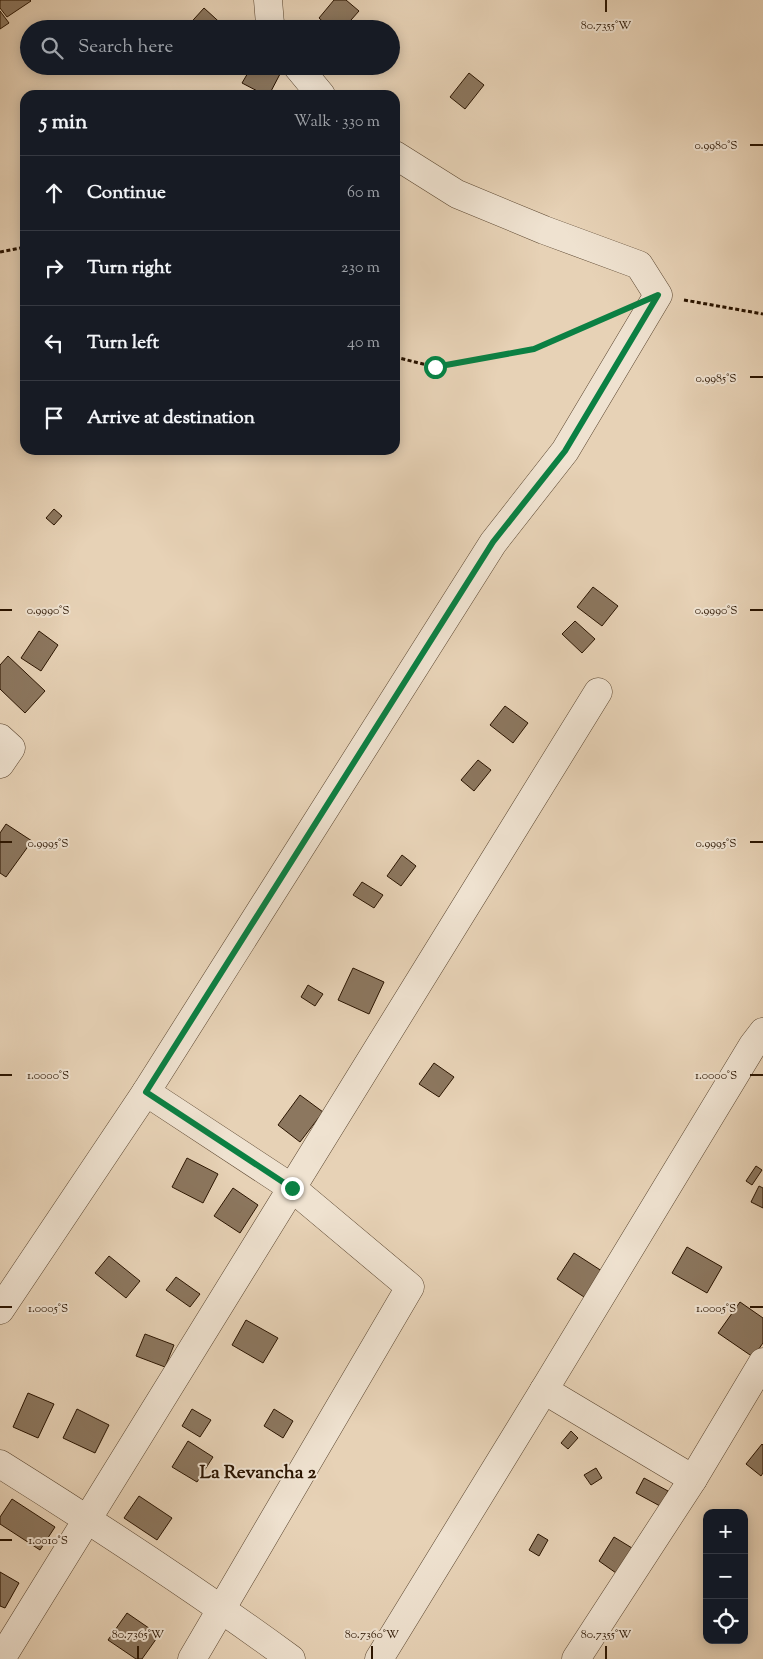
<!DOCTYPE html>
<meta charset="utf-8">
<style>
body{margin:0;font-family:"Sorts Mill Goudy",serif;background:#20242c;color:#f1f3f6}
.controls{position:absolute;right:15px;bottom:15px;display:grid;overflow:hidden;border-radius:10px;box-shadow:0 2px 12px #0003}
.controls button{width:45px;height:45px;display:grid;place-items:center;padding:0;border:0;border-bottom:1px solid #363941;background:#171b24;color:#f1f3f6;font:25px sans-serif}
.stop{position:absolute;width:15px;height:15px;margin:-11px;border:4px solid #0b8043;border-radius:50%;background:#fff}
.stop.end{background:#0b8043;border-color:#fff;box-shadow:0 1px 5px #0008}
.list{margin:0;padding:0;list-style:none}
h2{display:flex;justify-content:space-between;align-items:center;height:65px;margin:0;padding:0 20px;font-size:21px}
h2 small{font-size:16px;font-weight:400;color:#9ea1a6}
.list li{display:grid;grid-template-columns:32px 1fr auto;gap:15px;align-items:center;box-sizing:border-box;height:75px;padding:0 20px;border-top:1px solid #363941}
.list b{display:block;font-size:19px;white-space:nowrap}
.list em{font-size:16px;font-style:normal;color:#9ea1a6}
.icon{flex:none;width:28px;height:28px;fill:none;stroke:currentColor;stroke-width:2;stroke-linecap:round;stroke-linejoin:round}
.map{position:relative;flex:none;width:763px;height:1659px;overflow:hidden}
.search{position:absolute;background:#171b24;box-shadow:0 2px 12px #0003;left:20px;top:20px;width:380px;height:55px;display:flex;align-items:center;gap:12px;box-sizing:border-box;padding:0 18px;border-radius:28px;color:#9ea1a6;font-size:19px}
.panel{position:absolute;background:#171b24;box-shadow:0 2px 12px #0003;left:20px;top:90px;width:380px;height:365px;border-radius:15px}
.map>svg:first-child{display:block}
.building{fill:#8c775f;stroke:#2a1400}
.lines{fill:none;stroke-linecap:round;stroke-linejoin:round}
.minor-casing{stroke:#59442e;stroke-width:29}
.path{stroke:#2a1400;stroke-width:3;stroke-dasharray:4 2.5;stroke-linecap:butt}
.minor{stroke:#efe2d0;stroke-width:28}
.route{stroke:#0b8043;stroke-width:6}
.ticks{fill:none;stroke:#2a1400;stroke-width:2}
.labels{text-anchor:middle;stroke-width:4;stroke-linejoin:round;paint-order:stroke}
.neighbourhood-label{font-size:19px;font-weight:bold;fill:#2a1400;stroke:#efe2d0}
.ticks-label{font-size:12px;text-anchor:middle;fill:#2a1400;stroke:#efe2d0;stroke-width:4;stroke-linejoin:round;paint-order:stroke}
</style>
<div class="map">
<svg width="763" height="1659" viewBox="0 0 763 1659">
<rect width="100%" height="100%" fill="#e7d2b6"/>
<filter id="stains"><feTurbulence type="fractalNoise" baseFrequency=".004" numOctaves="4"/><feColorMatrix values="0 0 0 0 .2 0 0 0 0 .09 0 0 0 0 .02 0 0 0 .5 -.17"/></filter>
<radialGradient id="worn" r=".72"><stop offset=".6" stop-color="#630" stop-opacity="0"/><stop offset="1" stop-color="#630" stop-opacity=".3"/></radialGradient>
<g class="building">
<path d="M0,0H30L31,1L7,17L0,8Z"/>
<path d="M334,0H346L359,11L343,29H331L319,18Z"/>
<path d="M204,8L227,29H185Z"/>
<path d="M0,11L9,23L0,29Z"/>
<path d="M252,66H265L280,74L269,95H265L242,83Z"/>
<path d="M469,73L484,85L465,109L450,97Z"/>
<path d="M54,509L62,516L54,525L46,518Z"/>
<path d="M593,587L618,606L602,626L577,607Z"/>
<path d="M575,621L595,639L582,653L562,634Z"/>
<path d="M39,631L58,645L41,671L21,658Z"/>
<path d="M8,656L45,691L25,713L0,689V665Z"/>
<path d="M505,706L528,723L513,743L490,725Z"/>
<path d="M478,760L491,770L474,791L461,780Z"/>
<path d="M6,824L32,841L6,877L0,873V833Z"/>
<path d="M402,855L416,866L401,886L387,876Z"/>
<path d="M362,882L383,895L374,908L353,895Z"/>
<path d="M353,968L384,982L369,1014L338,1000Z"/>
<path d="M308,985L323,994L315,1006L301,997Z"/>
<path d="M434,1063L454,1077L439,1097L419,1084Z"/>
<path d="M300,1095L323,1112L300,1142L278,1125Z"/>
<path d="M187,1158L218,1174L203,1203L172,1187Z"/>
<path d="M756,1166L762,1170L752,1185L746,1181Z"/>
<path d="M759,1186L763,1188V1208L751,1202Z"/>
<path d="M233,1188L258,1205L240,1233L214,1216Z"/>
<path d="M687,1247L722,1267L707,1293L672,1273Z"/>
<path d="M574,1253L605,1273L587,1299L557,1279Z"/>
<path d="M109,1256L140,1281L126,1298L95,1273Z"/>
<path d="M176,1277L200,1294L190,1307L166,1290Z"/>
<path d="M740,1302L763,1318V1343L753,1357L718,1333Z"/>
<path d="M246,1320L278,1338L263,1363L232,1345Z"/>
<path d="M145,1334L174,1345L165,1367L136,1356Z"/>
<path d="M28,1393L54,1404L38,1438L13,1427Z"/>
<path d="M77,1409L109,1425L95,1453L63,1438Z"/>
<path d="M192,1409L211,1420L200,1437L182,1426Z"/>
<path d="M274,1409L293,1421L283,1438L264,1426Z"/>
<path d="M571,1431L578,1438L568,1449L561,1443Z"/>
<path d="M188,1441L213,1457L197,1482L172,1467Z"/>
<path d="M762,1444L763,1445V1473L761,1476L746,1464Z"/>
<path d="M596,1468L602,1478L591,1485L584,1475Z"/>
<path d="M644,1478L668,1491L660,1506L636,1493Z"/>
<path d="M139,1496L172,1518L157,1540L124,1518Z"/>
<path d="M12,1499L55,1527L40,1550L0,1524V1517Z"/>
<path d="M538,1534L548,1540L539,1556L529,1550Z"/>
<path d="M614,1537L632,1548L616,1573L599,1561Z"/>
<path d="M0,1572L19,1583L5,1608L0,1606Z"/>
<path d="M127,1613L159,1635L142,1659H136L108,1640Z"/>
</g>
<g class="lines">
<g class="minor-casing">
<g id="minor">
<path d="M268,0L270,24L273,29"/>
<path d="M297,66L321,95"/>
<path d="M0,738L11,748L0,764"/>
<path d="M146,1092L292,1188L410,1287L192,1659"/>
<path d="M0,1310L146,1092L493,543L565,451L658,295L639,265L544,230L457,194L395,155"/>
<path d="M544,1390L693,1479"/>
<path d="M0,1464C99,1526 197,1590 291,1659"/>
<path d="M1,1659L598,692"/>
<path d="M379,1659L544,1390L753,1045L763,1032"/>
<path d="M576,1659L693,1479L763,1362"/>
</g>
</g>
<g class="path">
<path d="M0,252L25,247"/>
<path d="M684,300L763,314"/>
<path d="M395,357L435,367L534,349L612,315"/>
</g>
<use href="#minor" class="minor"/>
</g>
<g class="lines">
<path class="route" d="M292,1188L146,1092L493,542L565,451L658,295L534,349L435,367"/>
</g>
<path class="ticks" d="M606,0V12M750,145H763M750,377H763M0,610H12M750,610H763M0,842H12M750,842H763M0,1075H12M750,1075H763M0,1307H12M750,1307H763M0,1540H12M138,1646V1659M372,1646V1659M606,1646V1659"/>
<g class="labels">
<g class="neighbourhood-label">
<text x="258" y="1478">La Revancha 2</text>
</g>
</g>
<g class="ticks-label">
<text x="606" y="29">80.7355°W</text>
<text x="716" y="149">0.9980°S</text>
<text x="716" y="382">0.9985°S</text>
<text x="48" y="614">0.9990°S</text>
<text x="716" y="614">0.9990°S</text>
<text x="48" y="847">0.9995°S</text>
<text x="716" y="847">0.9995°S</text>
<text x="48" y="1079">1.0000°S</text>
<text x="716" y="1079">1.0000°S</text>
<text x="48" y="1312">1.0005°S</text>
<text x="716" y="1312">1.0005°S</text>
<text x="48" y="1544">1.0010°S</text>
<text x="138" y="1638">80.7365°W</text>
<text x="372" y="1638">80.7360°W</text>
<text x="606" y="1638">80.7355°W</text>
</g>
<rect width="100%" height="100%" filter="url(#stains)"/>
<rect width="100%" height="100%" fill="url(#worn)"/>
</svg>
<div class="controls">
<button>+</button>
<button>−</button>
<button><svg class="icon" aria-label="locate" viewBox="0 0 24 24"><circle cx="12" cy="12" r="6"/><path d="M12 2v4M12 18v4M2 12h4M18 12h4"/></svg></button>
</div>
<div class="stop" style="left:435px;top:367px"></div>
<div class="stop end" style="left:292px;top:1188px"></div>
<div class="search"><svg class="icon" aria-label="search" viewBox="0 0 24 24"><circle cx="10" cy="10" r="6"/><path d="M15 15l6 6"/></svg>Search here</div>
<section class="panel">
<h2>5 min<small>Walk · 330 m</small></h2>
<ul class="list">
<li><svg class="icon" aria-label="ahead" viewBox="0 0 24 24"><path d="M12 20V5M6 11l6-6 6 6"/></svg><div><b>Continue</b></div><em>60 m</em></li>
<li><svg class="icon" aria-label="right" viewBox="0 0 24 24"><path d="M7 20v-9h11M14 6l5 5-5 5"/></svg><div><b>Turn right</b></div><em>230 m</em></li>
<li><svg class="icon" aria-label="left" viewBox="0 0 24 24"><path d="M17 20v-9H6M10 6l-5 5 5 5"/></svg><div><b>Turn left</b></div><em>40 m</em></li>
<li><svg class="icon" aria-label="arrive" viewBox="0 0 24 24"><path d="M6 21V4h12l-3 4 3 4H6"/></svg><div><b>Arrive at destination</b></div></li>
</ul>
</section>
</div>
